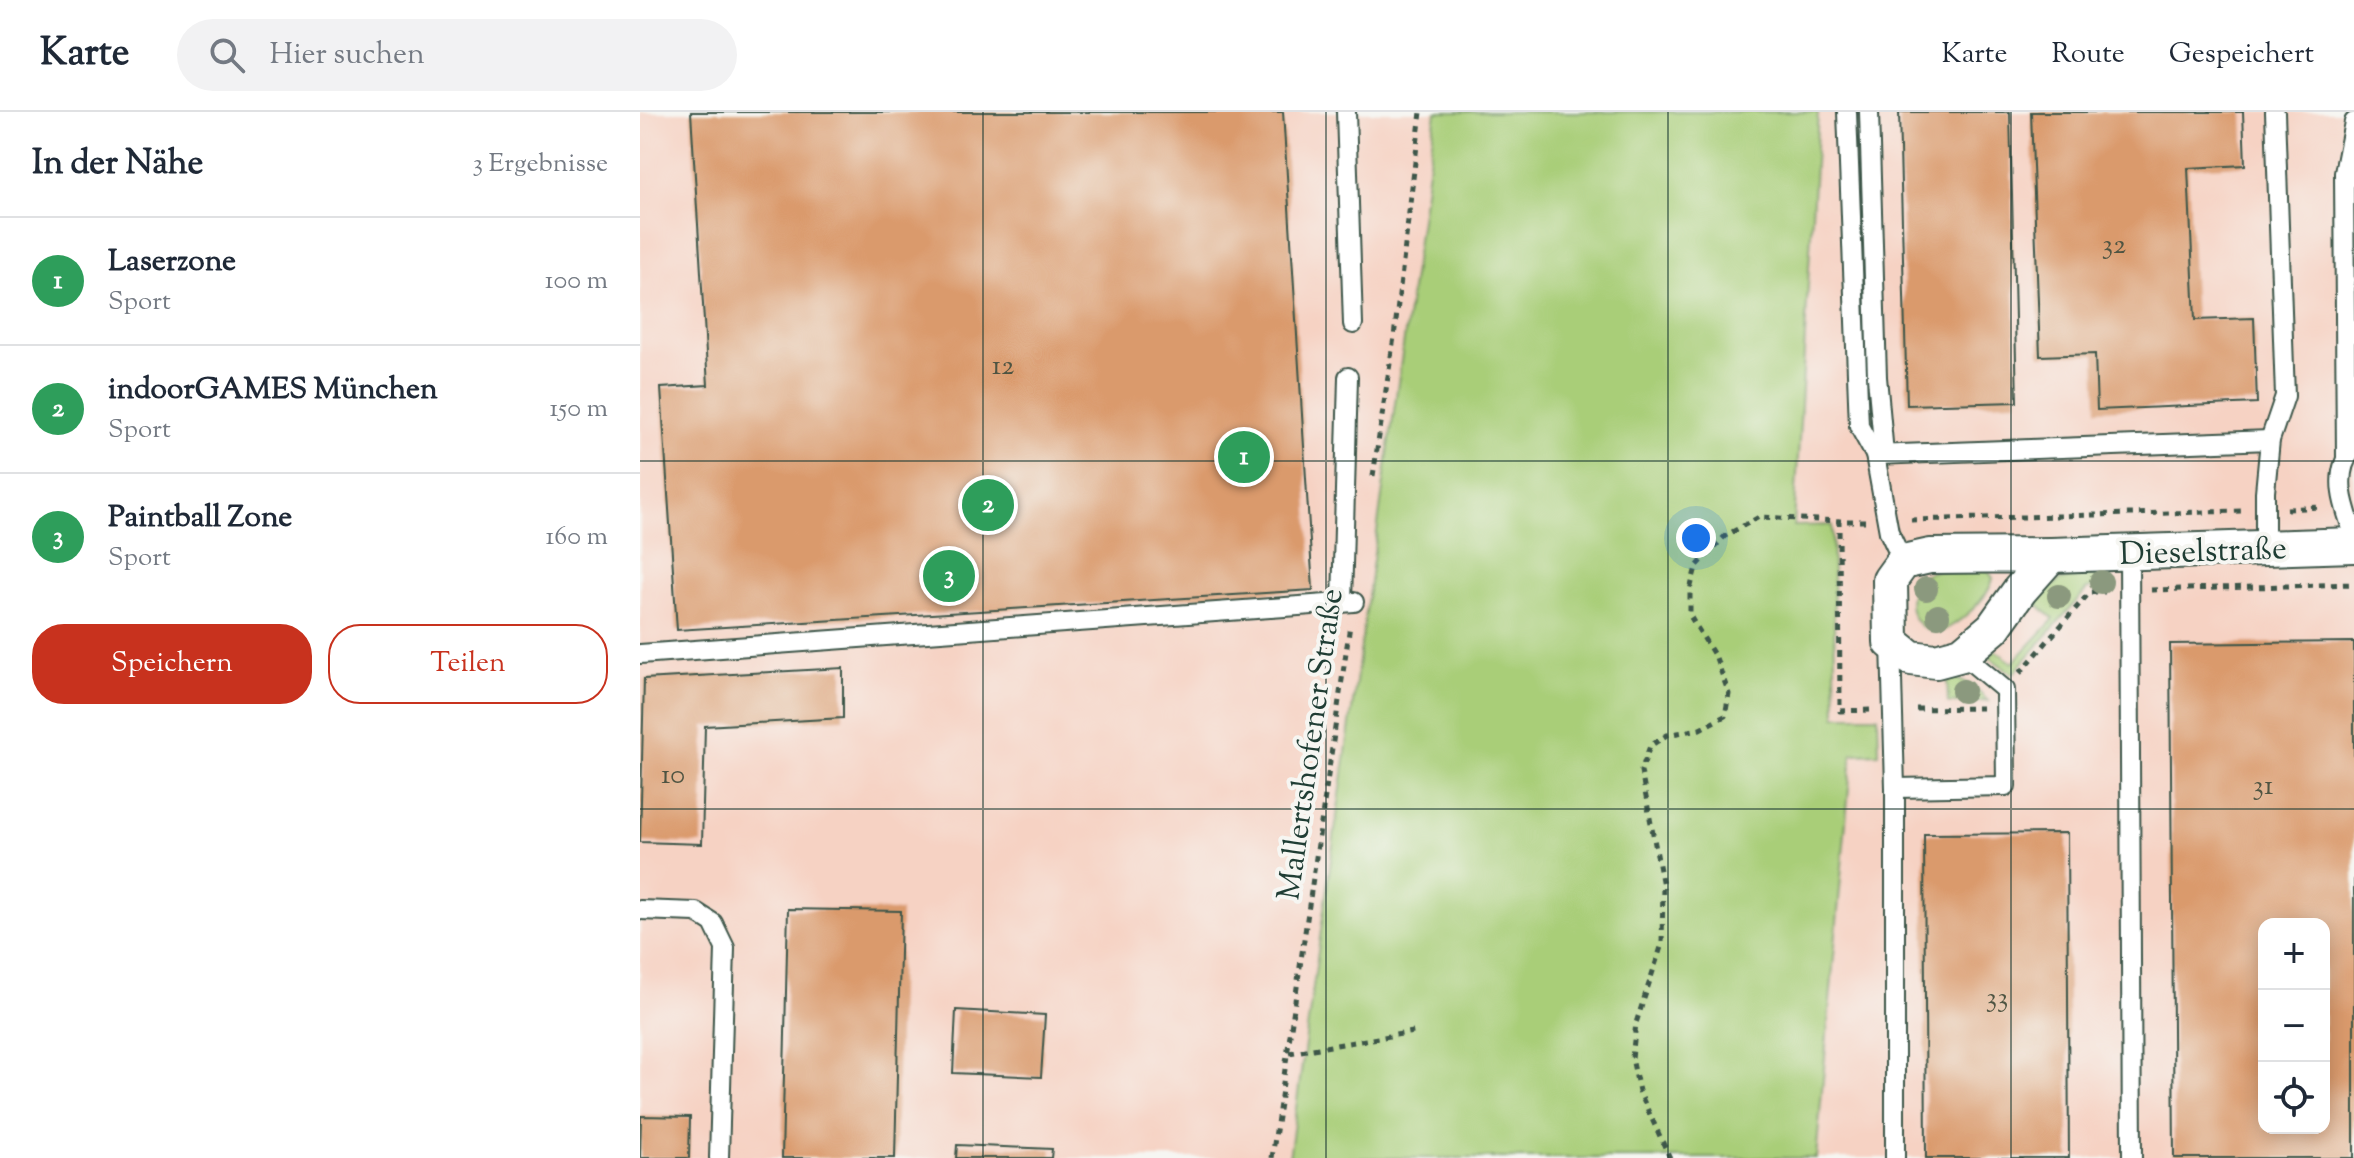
<!DOCTYPE html>
<html lang="de">
<meta charset="utf-8">
<style>
body{margin:0;font-family:"Sorts Mill Goudy",serif;background:#f2f2f3;color:#1f2937}
.controls{position:absolute;right:24px;bottom:24px;display:grid;overflow:hidden;border-radius:16px;box-shadow:0 4px 20px #0003}
.controls button{width:72px;height:72px;display:grid;place-items:center;padding:0;border:0;border-bottom:2px solid #e0e1e3;background:#fff;color:#1f2937;font:40px sans-serif}
.you{position:absolute;left:1056px;top:426px;width:28px;height:28px;margin:-20px;border:6px solid #fff;border-radius:50%;background:#1a73e8;box-shadow:0 0 0 12px #1a73e833}
.badge{display:grid;place-items:center;width:52px;height:52px;border-radius:50%;background:#c8321e;color:#fff;font-size:26px;font-weight:700}
.pin{position:absolute;translate:-50% -50%;border:4px solid #fff;box-shadow:0 2px 8px #0006}
.list{margin:0;padding:0;list-style:none}
h2{display:flex;justify-content:space-between;align-items:center;height:104px;margin:0;padding:0 32px;font-size:34px}
h2 small{font-size:26px;font-weight:400;color:#747a83}
.list li{display:grid;grid-template-columns:52px 1fr auto;gap:24px;align-items:center;box-sizing:border-box;height:128px;padding:0 32px;border-top:2px solid #e0e1e3}
.list b{display:block;font-size:30px;white-space:nowrap}
.list p{margin:0;font-size:26px;white-space:nowrap;color:#747a83}
.list em{font-size:26px;font-style:normal;color:#747a83}
.actions{display:flex;gap:16px;padding:24px 32px}
.actions a{flex:1;padding:18px 0;border:2px solid #c8321e;border-radius:32px;text-align:center;font-size:28px;color:#c8321e}
.actions .main{background:#c8321e;color:#fff}
.icon{flex:none;width:44px;height:44px;fill:none;stroke:currentColor;stroke-width:2;stroke-linecap:round;stroke-linejoin:round}
.map{position:relative;flex:none;width:1714px;height:1046px;overflow:hidden}
header{display:flex;align-items:center;gap:48px;box-sizing:border-box;height:112px;padding:0 40px;background:#fff;border-bottom:2px solid #e0e1e3}
header strong{font-size:38px}
nav{display:flex;gap:44px;margin-inline-start:auto;font-size:28px}
.search{width:560px;height:72px;background:#f2f2f3;display:flex;align-items:center;gap:20px;box-sizing:border-box;padding:0 28px;border-radius:44px;color:#747a83;font-size:30px}
main{display:flex}
aside{flex:1;background:#fff}
.map>svg:first-child{display:block}
.built{fill:#f6d2c3;fill-rule:evenodd}
.green{fill:#a9ce78;stroke:#648656;stroke-width:2}
.building{fill:#da9a6c;fill-rule:evenodd}
.lines{fill:none;stroke-linecap:round;stroke-linejoin:round}
.service-casing{stroke:#3e564a;stroke-width:22}
.minor-casing{stroke:#3e564a;stroke-width:38}
.path{stroke:#3e564a;stroke-width:5;stroke-dasharray:6 6;stroke-linecap:butt}
.service{stroke:#fff;stroke-width:18}
.minor{stroke:#fff;stroke-width:34}
.tree{fill:#8b997e}
.grid{fill:none;stroke:#1f3d34;stroke-width:2;stroke-opacity:0.55}
.labels{text-anchor:middle;stroke-width:8;stroke-linejoin:round;paint-order:stroke}
.number-label{font-size:28px;fill:#4e5442}
.street-label{font-size:32px;fill:#1f3d34;stroke:#f6f6f2}
</style>
<header>
<strong>Karte</strong>
<div class="search"><svg class="icon" aria-label="search" viewBox="0 0 24 24"><circle cx="10" cy="10" r="6"/><path d="M15 15l6 6"/></svg>Hier suchen</div>
<nav><a>Karte</a><a>Route</a><a>Gespeichert</a></nav>
</header>
<main>
<aside>
<h2>In der Nähe<small>3 Ergebnisse</small></h2>
<ul class="list">
<li><span class="badge" style="background:#2e9e5b">1</span><div><b>Laserzone</b><p>Sport</p></div><em>100 m</em></li>
<li><span class="badge" style="background:#2e9e5b">2</span><div><b>indoorGAMES München</b><p>Sport</p></div><em>150 m</em></li>
<li><span class="badge" style="background:#2e9e5b">3</span><div><b>Paintball Zone</b><p>Sport</p></div><em>160 m</em></li>
</ul>
<div class="actions"><a class="main">Speichern</a><a>Teilen</a></div>
</aside>
<div class="map">
<svg width="1714" height="1046" viewBox="0 0 1714 1046">
<rect width="100%" height="100%" fill="#f6f6f2"/>
<filter id="ink" filterUnits="userSpaceOnUse"><feTurbulence type="fractalNoise" baseFrequency=".0125" numOctaves="2"/><feDisplacementMap in="SourceGraphic" scale="16" xChannelSelector="R" yChannelSelector="G"/><feConvolveMatrix kernelMatrix="1 2 1 2 8 2 1 2 1" color-interpolation-filters="sRGB"/></filter>
<filter id="wash" filterUnits="userSpaceOnUse"><feTurbulence type="fractalNoise" baseFrequency=".006" numOctaves="4" result="noise"/><feDisplacementMap in="SourceGraphic" scale="32" xChannelSelector="R" yChannelSelector="G"/><feGaussianBlur stdDeviation="1.8" result="paint"/><feColorMatrix in="noise" values="0 0 0 0 0 0 0 0 0 0 0 0 0 0 0 0 0 1.4 0 .05"/><feComposite in="paint" operator="in"/></filter>
<g filter="url(#wash)">
<rect width="100%" height="100%" fill="#ede5c8"/>
<g class="built">
<path d="M0,0H796L649,1046H0Z"/>
<path d="M1178,0H1714V1046H1161L1154,402ZM1624,812H1684V1016H1624Z"/>
</g>
<g class="green">
<path d="M796,0H1178L1154,414L1192,413L1196,604H1238L1239,641L1212,642L1176,1046H649Z"/>
<path d="M1348,459L1353,466C1349,487 1317,514 1297,521C1292,519 1284,517 1280,513C1263,499 1269,467 1290,460C1303,456 1333,459 1348,459Z"/>
<path d="M1464,462L1466,474L1447,477L1373,562L1349,545L1355,538L1373,551L1414,507L1394,490L1420,468Z"/>
<path d="M1307,563L1332,573L1348,589L1308,591Z"/>
</g>
<g id="blocks">
<g class="building">
<path d="M51,0H643L673,478L37,518L21,276L68,273Z"/>
<path d="M1259,0H1370L1377,290L1267,293Z"/>
<path d="M1391,0H1603L1605,53L1548,56L1555,208L1614,206L1617,291L1457,298L1455,242L1400,244Z"/>
<path d="M1714,530V1046H1534L1530,532ZM1624,812H1684V1016H1624Z"/>
<path d="M203,556V606L65,614L62,732L0,730L4,567Z"/>
<path d="M1427,721L1429,1046H1286L1284,722Z"/>
<path d="M148,797L261,799L255,1046H142Z"/>
<path d="M316,898L405,903L401,965L313,961Z"/>
<path d="M1,1004L50,1005L49,1046H0Z"/>
<path d="M317,1033L412,1037L411,1046H316Z"/>
</g>
</g>
</g>
<g filter="url(#ink)">
<use href="#blocks" fill-opacity="0" stroke="#3e564a" stroke-width="2"/>
<g class="lines">
<g class="service-casing">
<g id="service">
<path d="M706,0L713,212"/>
<path d="M1207,0L1219,314L1235,343L1249,420L1263,450"/>
<path d="M1229,0L1237,265L1244,342"/>
<path d="M1712,338C1692,362 1704,395 1714,422"/>
<path d="M1235,343L1630,328"/>
<path d="M1706,345L1704,61L1714,10"/>
<path d="M1625,435V380L1630,328L1645,284L1635,0"/>
<path d="M1489,441L1492,1046"/>
<path d="M702,491L708,265"/>
<path d="M1251,530L1255,676V1046"/>
<path d="M0,542L714,490"/>
<path d="M1255,676L1366,674L1365,578L1322,542"/>
<path d="M0,798L56,800L73,811L85,836L79,1046"/>
</g>
</g>
<g class="minor-casing">
<g id="minor">
<path d="M1411,443L1380,478L1353,516L1322,542L1296,549L1271,546L1251,530L1250,468L1263,450L1290,444Z"/>
<path d="M1411,443L1714,433"/>
</g>
</g>
<g class="path">
<path d="M733,364L754,225L781,0"/>
<path d="M1647,397L1681,395"/>
<path d="M1271,408L1601,399"/>
<path d="M1225,409H1199L1200,599L1230,598"/>
<path d="M1511,478L1714,472"/>
<path d="M1380,561L1450,480H1465"/>
<path d="M1276,597L1342,596"/>
<path d="M649,941L779,919"/>
<path d="M632,1046L710,513"/>
<path d="M1030,1046L999,979L992,946L996,911L1022,832L1023,774L1001,659L1010,634L1027,623L1060,617L1085,604L1089,582L1076,546L1050,504V478L1056,455L1085,424L1119,405L1199,409"/>
</g>
<use href="#service" class="service"/>
<use href="#minor" class="minor"/>
</g>
<g class="tree">
<circle cx="1461" cy="470" r="12"/>
<circle cx="1286" cy="477" r="12"/>
<circle cx="1419" cy="484" r="12"/>
<circle cx="1298" cy="504" r="12"/>
<circle cx="1323" cy="579" r="12"/>
</g>
</g>
<path class="grid" d="M343,0V1046M686,0V1046M1028,0V1046M1371,0V1046M0,349H1714M0,697H1714"/>
<g class="labels">
<g class="number-label">
<text x="1474" y="141">32</text>
<text x="363" y="262">12</text>
<text x="33" y="671">10</text>
<text x="1623" y="682">31</text>
<text x="1357" y="894">33</text>
</g>
<g class="street-label">
<text transform="translate(1563 438) rotate(-2)" y="11">Dieselstraße</text>
<text transform="translate(669 632) rotate(-82)" y="11">Mallertshofener Straße</text>
</g>
</g>
</svg>
<div class="controls">
<button>+</button>
<button>−</button>
<button><svg class="icon" aria-label="locate" viewBox="0 0 24 24"><circle cx="12" cy="12" r="6"/><path d="M12 2v4M12 18v4M2 12h4M18 12h4"/></svg></button>
</div>
<div class="you"></div>
<div class="pin badge" style="left:604px;top:345px;background:#2e9e5b">1</div>
<div class="pin badge" style="left:348px;top:393px;background:#2e9e5b">2</div>
<div class="pin badge" style="left:309px;top:464px;background:#2e9e5b">3</div>
</div>
</main>
